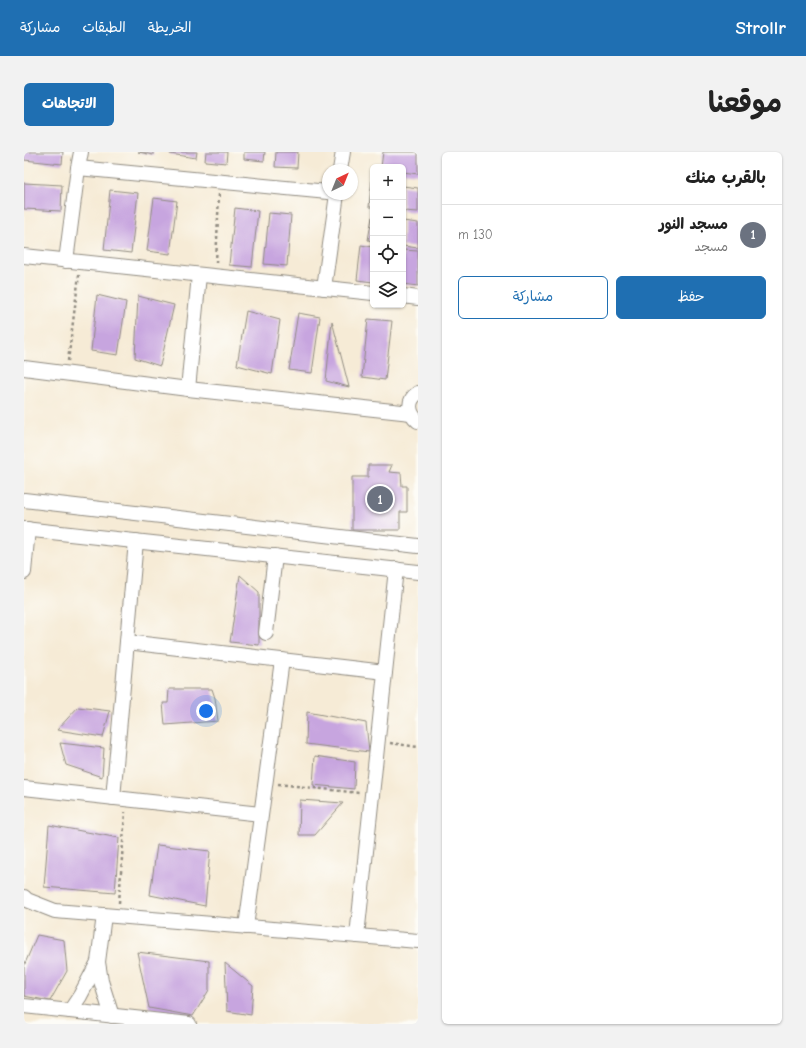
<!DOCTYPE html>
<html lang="ar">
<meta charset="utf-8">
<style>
body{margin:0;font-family:"Comic Neue","Playpen Sans Arabic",sans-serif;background:#f2f2f2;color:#222;direction:rtl}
.controls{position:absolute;right:12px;top:12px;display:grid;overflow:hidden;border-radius:6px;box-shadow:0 1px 3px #0004}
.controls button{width:36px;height:36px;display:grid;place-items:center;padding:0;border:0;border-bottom:1px solid #e0e0e0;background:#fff;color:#222;font:20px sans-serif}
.compass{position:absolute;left:298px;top:12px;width:36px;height:36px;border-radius:50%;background:#fff;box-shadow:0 1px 3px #0004;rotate:43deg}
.you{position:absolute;left:182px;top:559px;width:14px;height:14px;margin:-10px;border:3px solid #fff;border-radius:50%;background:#1a73e8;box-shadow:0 0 0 6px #1a73e833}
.badge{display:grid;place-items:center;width:26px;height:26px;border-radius:50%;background:#1f6fb2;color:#fff;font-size:13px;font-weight:700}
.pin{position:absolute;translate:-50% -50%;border:2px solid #fff;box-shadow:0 1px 4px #0006}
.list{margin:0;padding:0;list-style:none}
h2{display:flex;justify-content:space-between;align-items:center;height:52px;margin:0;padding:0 16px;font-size:17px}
h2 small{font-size:13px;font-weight:400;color:#767676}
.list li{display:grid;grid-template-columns:26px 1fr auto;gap:12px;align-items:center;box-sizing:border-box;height:60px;padding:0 16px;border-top:1px solid #e0e0e0}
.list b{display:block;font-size:15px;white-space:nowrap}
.list p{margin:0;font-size:13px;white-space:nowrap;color:#767676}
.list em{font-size:13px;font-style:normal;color:#767676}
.actions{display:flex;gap:8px;padding:12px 16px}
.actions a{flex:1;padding:9px 0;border:1px solid #1f6fb2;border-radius:6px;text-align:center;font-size:14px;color:#1f6fb2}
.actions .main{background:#1f6fb2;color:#fff}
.icon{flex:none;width:22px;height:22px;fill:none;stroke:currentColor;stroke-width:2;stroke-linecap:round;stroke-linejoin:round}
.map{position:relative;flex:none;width:394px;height:872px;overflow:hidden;direction:ltr;border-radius:6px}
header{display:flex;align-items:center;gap:24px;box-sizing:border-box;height:56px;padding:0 20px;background:#1f6fb2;color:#fff}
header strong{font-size:19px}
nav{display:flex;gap:22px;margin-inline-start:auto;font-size:14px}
.intro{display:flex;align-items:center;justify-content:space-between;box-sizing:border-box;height:96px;padding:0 24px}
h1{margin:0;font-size:28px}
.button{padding:10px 18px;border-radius:6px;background:#1f6fb2;color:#fff;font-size:14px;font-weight:700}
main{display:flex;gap:24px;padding:0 24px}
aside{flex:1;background:#fff;border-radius:6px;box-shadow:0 1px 3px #0004}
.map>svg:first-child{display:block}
.building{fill:#c7a5df}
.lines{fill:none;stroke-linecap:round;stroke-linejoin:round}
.minor-casing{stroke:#908b80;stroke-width:16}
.path{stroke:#908b80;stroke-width:2.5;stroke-dasharray:3 3;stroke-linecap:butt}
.minor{stroke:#fff;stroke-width:14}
</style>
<header>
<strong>Strollr</strong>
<nav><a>الخريطة</a><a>الطبقات</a><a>مشاركة</a></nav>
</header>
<div class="intro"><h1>موقعنا</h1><a class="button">الاتجاهات</a></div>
<main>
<aside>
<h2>بالقرب منك<small></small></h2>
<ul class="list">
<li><span class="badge" style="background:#6b7280">1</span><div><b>مسجد النور</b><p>مسجد</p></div><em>130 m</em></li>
</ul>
<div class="actions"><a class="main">حفظ</a><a>مشاركة</a></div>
</aside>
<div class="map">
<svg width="394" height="872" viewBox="0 0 394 872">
<rect width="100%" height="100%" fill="#fdfcf7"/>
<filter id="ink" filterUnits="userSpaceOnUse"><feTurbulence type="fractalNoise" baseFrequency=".025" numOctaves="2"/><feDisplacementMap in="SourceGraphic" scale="8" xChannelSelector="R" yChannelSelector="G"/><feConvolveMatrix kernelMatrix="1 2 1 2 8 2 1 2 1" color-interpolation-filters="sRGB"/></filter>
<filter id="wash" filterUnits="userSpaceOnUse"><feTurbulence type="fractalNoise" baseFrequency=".012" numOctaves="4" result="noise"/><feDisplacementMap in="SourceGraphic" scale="16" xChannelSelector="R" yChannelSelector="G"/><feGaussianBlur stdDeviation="0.9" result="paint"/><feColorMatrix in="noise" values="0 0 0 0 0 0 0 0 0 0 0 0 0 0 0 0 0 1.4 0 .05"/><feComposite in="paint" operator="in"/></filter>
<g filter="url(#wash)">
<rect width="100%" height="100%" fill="#f6ebd6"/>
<g id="blocks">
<g class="building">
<path d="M0,0H39L38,12L0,8Z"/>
<path d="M114,0H129V3Z"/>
<path d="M146,0H173L172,6L146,2Z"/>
<path d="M182,0H203L202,11L181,9Z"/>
<path d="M220,0H241L240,9L220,7Z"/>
<path d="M252,0H274L273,16L251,15Z"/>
<path d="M359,0H394V22L379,20V15H357Z"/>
<path d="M348,29H349V55H345Z"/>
<path d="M0,31L38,33L37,59L0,57Z"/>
<path d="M379,34L394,36V60L379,59Z"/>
<path d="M86,38L114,41L107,101L80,98Z"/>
<path d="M130,46L153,49L146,102L123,99Z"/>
<path d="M211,56L234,59L228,115L205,113Z"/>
<path d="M245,61L267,63L263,114L240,112Z"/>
<path d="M348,65H349V89L344,88Z"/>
<path d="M379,69L394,71V96L379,94Z"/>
<path d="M337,93L349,95V130L333,128Z"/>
<path d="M379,98L394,99V134L379,132Z"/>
<path d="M73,143L102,150L94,203L67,199Z"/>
<path d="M114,144L150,153L136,214L111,206Z"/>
<path d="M222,159L256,168L248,222L213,213Z"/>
<path d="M274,161L296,165L288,221L265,218Z"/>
<path d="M344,167L368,169L361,228L338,225Z"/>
<path d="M308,169L325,235L302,229Z"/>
<path d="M344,313H368L365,320L377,321L378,334H383V360H376V378H328V325H344Z"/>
<path d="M216,423L235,440V493L206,490Z"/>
<path d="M145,537H188L191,546L194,569L141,573L139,551H144Z"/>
<path d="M54,555L86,559L79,585L33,578Z"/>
<path d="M283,560L342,571L345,600L282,592Z"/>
<path d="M36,591L80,596L78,625L42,613Z"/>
<path d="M291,604L331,610L330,637L289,633Z"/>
<path d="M276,648L319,651L291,683H275Z"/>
<path d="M25,673L95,686L91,741L20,735Z"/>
<path d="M133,693L186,699L181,754L126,743Z"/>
<path d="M13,783L40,788L43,819L26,849L0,844V814Z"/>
<path d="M113,800L185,809V838L169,864L125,856Z"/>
<path d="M201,811L229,834L227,863L203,859Z"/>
</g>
</g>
</g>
<g filter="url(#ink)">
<use href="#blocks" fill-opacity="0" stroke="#908b80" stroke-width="1"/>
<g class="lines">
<g class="minor-casing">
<g id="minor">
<path d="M54,16L304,40"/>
<path d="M316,18L319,0"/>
<path d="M0,104L349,141"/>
<path d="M42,109L54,16L57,0"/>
<path d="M300,136L313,42"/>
<path d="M379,144L394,146"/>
<path d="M0,216L164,237L387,261"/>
<path d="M164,237L175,123"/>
<path d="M394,241C383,248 384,261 394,269"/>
<path d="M0,348L394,394"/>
<path d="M0,377L394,420"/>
<path d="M0,420L4,377"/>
<path d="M242,481L251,404"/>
<path d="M103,490L361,520"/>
<path d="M0,636L237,662"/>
<path d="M89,646L112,389"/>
<path d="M0,745L3,748L31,759L394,789"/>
<path d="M222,775L258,508"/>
<path d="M333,784L372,417"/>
<path d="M74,810L77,829L88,864"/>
<path d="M0,854L165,872"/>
<path d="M46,859L56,844L74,810L80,763"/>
</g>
</g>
<g class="path">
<path d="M192,111L195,42"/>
<path d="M44,209L55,123"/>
<path d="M366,591L394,595"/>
<path d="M254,632L335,641"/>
<path d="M95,751L101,660"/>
</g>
<use href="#minor" class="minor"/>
</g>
</g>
</svg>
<div class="controls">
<button>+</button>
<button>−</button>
<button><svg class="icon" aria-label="locate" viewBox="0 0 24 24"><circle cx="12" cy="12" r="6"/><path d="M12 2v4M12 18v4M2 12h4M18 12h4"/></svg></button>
<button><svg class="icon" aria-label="layers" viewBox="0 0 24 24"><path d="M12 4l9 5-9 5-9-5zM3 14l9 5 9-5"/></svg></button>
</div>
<svg class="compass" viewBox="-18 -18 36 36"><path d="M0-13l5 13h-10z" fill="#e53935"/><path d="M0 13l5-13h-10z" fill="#767676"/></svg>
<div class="you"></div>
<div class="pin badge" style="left:356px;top:347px;background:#6b7280">1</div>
</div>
</main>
